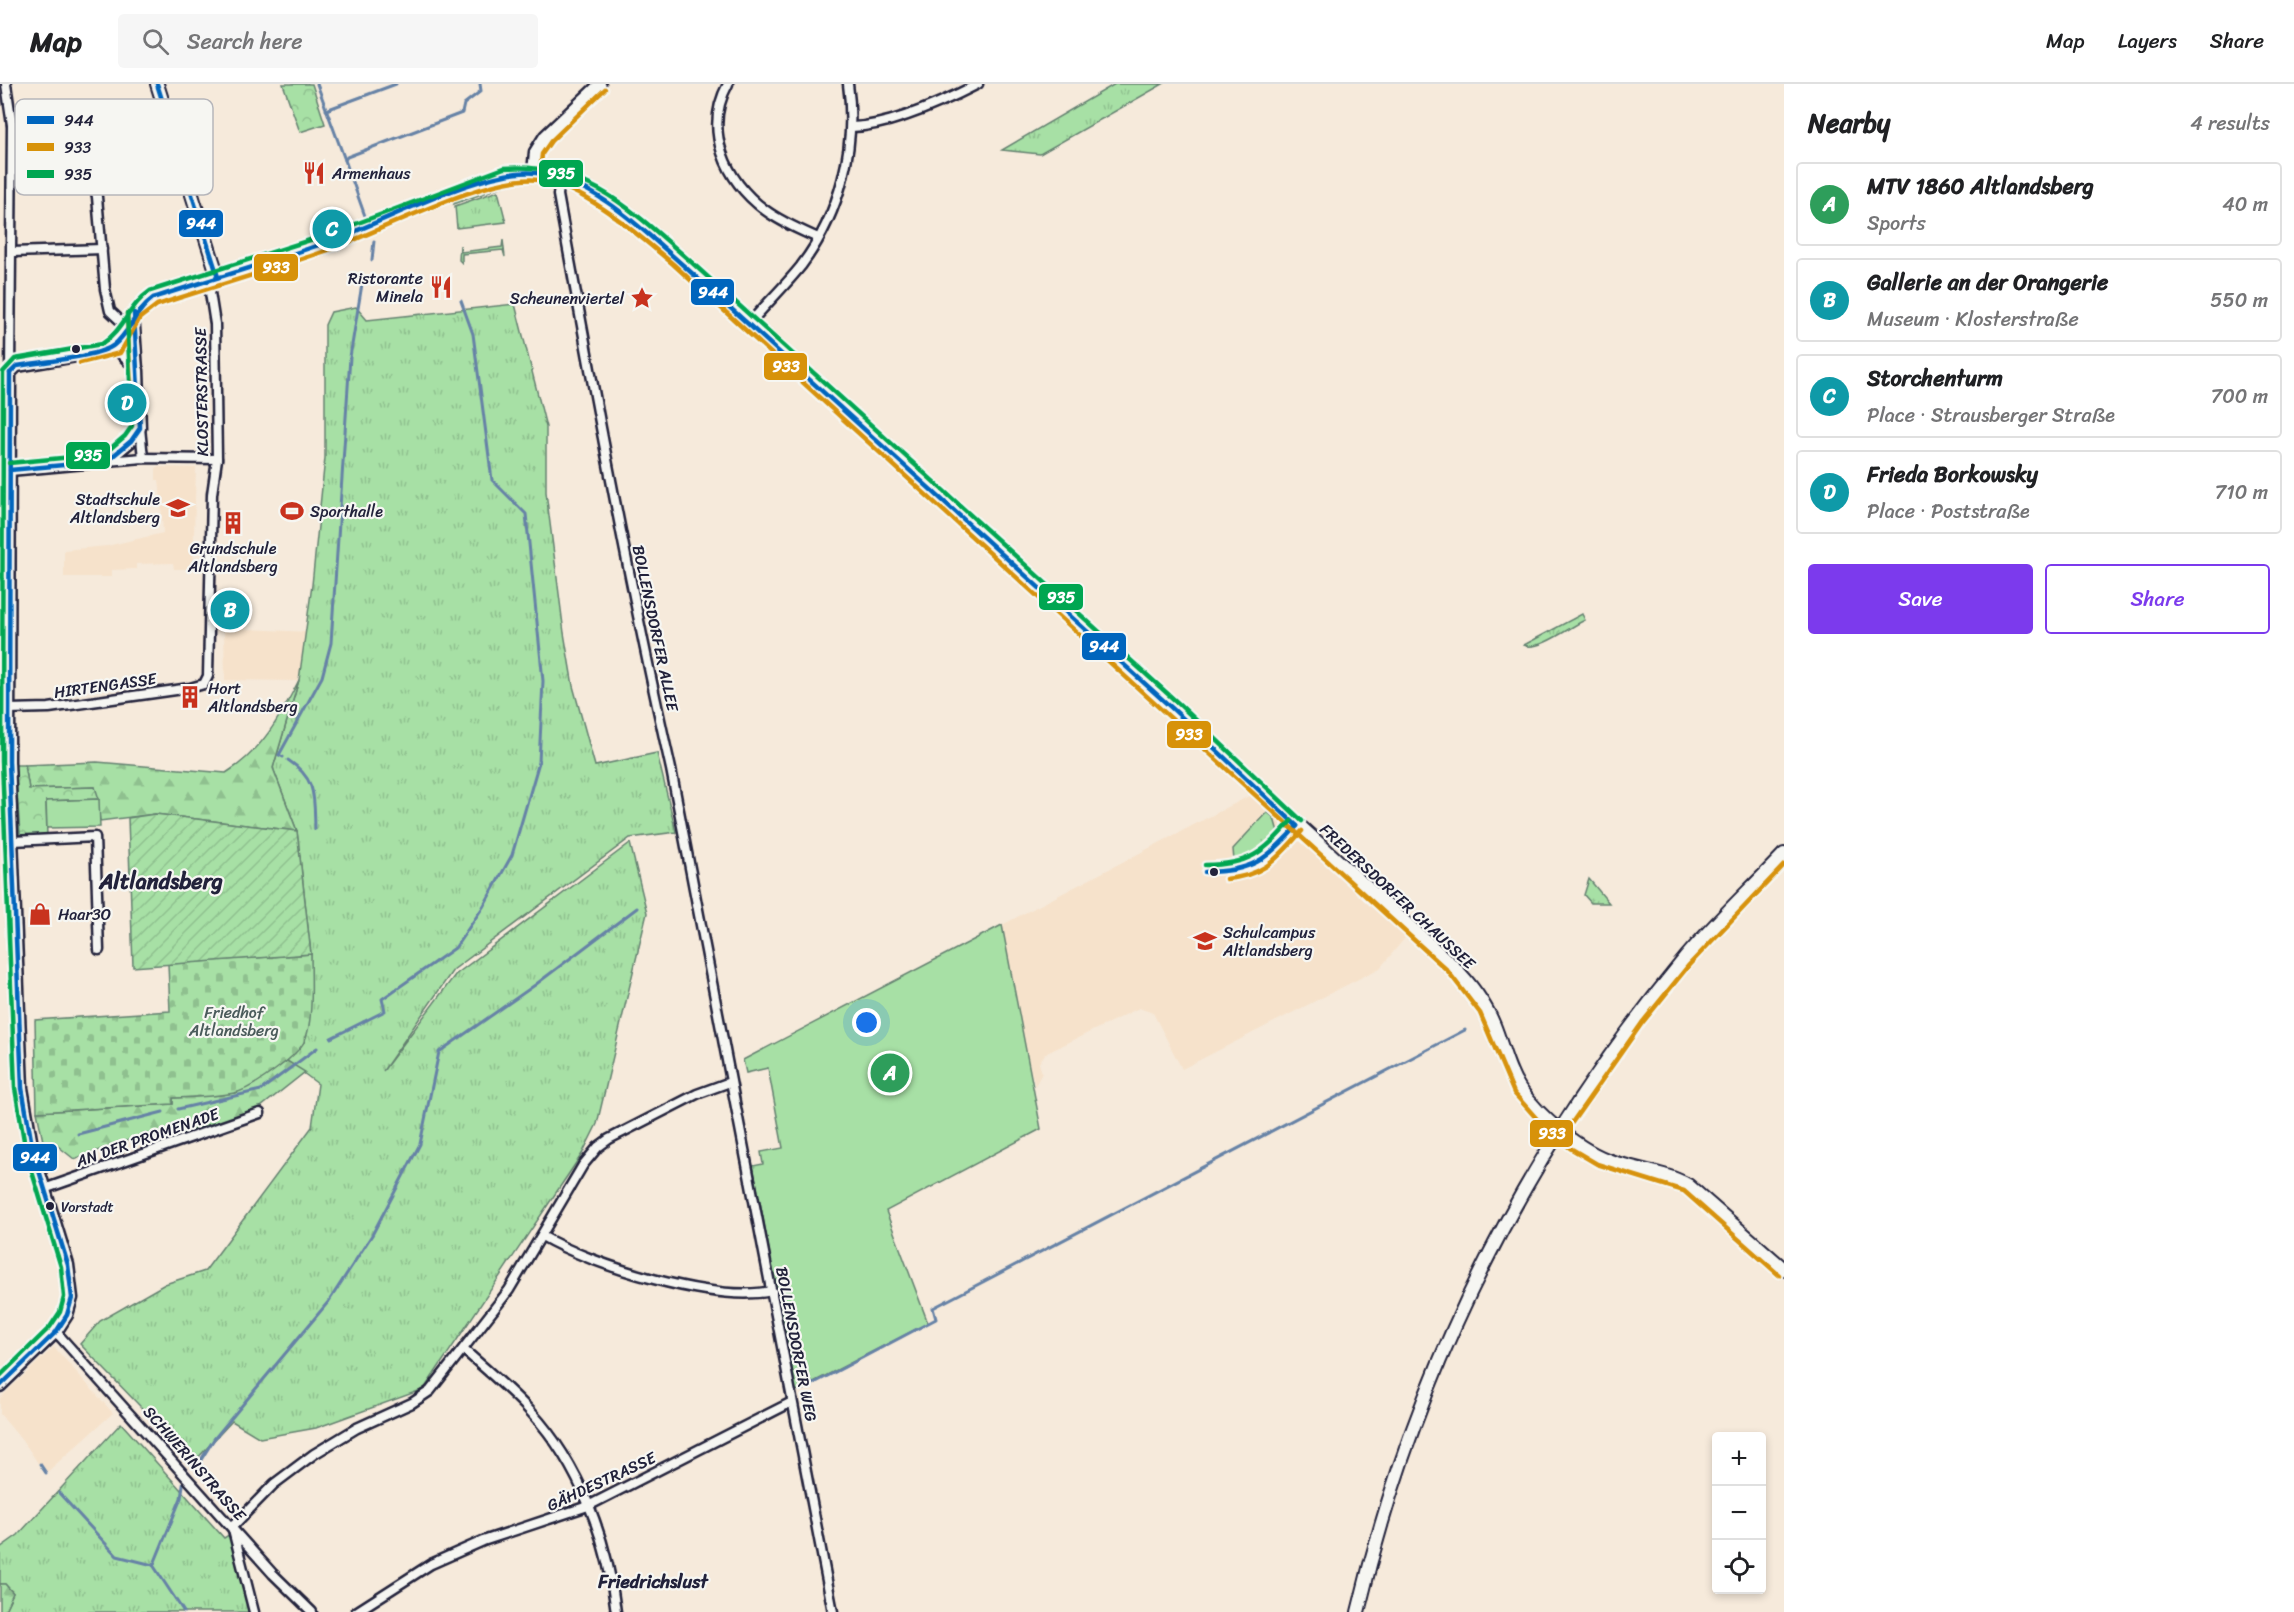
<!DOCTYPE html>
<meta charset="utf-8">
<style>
body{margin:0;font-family:Sriracha,sans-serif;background:#f6f6f6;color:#202124}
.controls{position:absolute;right:18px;bottom:18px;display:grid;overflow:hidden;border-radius:6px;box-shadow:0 3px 9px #0003}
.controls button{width:54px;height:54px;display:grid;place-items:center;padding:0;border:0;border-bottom:2px solid #e0e0e0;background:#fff;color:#202124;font:30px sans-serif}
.you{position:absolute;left:867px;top:939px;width:21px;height:21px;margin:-15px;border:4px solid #fff;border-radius:50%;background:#1a73e8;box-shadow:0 0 0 9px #1a73e833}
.badge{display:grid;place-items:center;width:39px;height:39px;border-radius:50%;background:#7c3aed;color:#fff;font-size:20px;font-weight:700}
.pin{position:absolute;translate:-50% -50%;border:3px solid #fff;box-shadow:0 2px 6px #0006}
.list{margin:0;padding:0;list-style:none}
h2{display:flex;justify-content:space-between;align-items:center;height:78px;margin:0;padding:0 24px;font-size:26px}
h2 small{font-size:20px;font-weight:400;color:#757577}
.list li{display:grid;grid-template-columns:39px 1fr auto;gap:18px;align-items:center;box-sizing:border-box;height:84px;margin:0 12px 12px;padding:0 12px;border:2px solid #e0e0e0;border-radius:6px}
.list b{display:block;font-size:22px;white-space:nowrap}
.list p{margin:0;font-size:20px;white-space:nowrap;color:#757577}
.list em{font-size:20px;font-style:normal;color:#757577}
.actions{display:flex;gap:12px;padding:18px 24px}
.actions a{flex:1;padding:14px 0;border:2px solid #7c3aed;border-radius:6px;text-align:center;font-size:21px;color:#7c3aed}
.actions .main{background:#7c3aed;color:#fff}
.icon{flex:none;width:33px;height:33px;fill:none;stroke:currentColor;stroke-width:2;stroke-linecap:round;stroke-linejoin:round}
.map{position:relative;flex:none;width:1784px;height:1528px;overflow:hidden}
header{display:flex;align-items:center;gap:36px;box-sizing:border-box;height:84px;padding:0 30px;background:#fff;border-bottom:2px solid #e0e0e0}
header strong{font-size:28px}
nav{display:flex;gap:33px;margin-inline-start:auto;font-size:21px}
.search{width:420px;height:54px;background:#f6f6f6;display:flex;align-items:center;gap:15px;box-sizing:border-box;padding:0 21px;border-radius:6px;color:#757577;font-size:22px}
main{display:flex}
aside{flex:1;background:#fff}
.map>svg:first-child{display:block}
.built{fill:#f6e2cb}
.grass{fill:url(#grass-tufts);stroke:#648170;stroke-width:1.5}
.forest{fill:url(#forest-firs);stroke:#648170;stroke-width:1.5}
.cemetery{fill:url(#cemetery-stones);stroke:#648170;stroke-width:1.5}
.park{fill:url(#park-crowns);stroke:#648170;stroke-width:1.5}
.garden{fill:url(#garden-furrows);stroke:#648170;stroke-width:1.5}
.pitch{fill:#a7e0a5;stroke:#648170;stroke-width:1.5}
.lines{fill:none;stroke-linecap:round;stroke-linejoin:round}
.stream{stroke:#6682a6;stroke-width:3}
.minor-casing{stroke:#22223b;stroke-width:13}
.tertiary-casing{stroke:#22223b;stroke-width:15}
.secondary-casing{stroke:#22223b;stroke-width:16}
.minor{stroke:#f6f6f2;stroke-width:8}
.tertiary{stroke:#f6f6f2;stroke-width:10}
.secondary{stroke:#f6f6f2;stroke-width:12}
.bus-1-casing{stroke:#f6f6f2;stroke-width:9}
.bus-2-casing{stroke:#f6f6f2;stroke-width:9}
.bus-3-casing{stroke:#f6f6f2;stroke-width:9}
.bus-1{stroke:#0065bd;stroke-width:4.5}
.bus-2{stroke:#d79209;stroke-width:4.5}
.bus-3{stroke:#00a651;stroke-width:4.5}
.bus-dot{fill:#22223b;stroke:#f6f6f2;stroke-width:2}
.labels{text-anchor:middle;stroke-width:4.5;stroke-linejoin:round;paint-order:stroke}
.bus-label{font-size:14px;fill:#22223b;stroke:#f6f6f2;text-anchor:start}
.poi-label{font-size:16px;fill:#22223b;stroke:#f6f6f2;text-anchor:start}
.street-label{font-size:16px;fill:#22223b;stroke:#f6f6f2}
.park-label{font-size:16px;fill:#4a5b5b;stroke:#f6f6f2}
.neighbourhood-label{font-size:18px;font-weight:bold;fill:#22223b;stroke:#f6f6f2}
.district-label{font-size:22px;font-weight:bold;fill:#22223b;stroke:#f6f6f2}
.key{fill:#f6f6f2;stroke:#b6b6bb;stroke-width:1.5}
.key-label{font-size:16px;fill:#22223b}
.line-badge{stroke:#f6f6f2;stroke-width:2}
.badge-label{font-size:16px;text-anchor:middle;font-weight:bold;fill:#fff}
</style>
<header>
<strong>Map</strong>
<div class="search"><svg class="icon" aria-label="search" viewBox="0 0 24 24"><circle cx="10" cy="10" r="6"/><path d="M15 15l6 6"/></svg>Search here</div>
<nav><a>Map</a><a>Layers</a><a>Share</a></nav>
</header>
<main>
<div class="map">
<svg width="1784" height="1528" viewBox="0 0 1784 1528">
<defs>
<pattern id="grass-tufts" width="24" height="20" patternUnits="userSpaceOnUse" patternTransform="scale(1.5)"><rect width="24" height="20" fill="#a7e0a5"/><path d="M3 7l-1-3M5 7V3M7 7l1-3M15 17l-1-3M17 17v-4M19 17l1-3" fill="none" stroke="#8fc08f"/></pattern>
<pattern id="forest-firs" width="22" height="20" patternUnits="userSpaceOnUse" patternTransform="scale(1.5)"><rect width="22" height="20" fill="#a7e0a5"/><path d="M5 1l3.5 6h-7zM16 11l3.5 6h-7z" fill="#8fc08f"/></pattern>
<pattern id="cemetery-stones" width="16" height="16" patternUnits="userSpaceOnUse" patternTransform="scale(1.5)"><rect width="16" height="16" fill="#a7e0a5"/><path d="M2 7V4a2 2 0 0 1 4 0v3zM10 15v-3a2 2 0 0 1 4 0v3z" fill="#8fc08f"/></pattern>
<pattern id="park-crowns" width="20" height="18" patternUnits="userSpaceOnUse" patternTransform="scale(1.5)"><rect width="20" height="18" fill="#a7e0a5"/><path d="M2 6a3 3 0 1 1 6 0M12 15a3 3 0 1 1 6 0" fill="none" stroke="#8fc08f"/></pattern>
<pattern id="garden-furrows" width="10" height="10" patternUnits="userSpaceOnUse" patternTransform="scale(1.5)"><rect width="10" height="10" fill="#a7e0a5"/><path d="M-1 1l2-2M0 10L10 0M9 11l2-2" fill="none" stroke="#8fc08f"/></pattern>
</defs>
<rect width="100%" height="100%" fill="#f6eadb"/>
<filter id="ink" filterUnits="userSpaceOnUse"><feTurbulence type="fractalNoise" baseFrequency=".0167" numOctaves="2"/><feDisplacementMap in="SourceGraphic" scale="12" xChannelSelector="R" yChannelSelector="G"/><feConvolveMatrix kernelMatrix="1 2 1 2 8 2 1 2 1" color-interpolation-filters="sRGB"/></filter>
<g filter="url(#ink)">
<g class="built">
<path d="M156,383L196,384L193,485H174L173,479L136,480V485L111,486V493H64V466L107,462L163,449L160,404L159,396H156Z"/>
<path d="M224,544L309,548L307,568L297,597L225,596Z"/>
<path d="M1251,711L1410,848L1380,884L1182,985L1153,929L1139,924L1045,970L1039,979L1042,989L1035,1002L1025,968L1002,841Z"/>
<path d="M54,1263L113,1329L45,1390L28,1364L0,1330V1314Z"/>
</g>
<g class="grass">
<path d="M1115,0H1163L1040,70L1002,66Z"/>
<path d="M527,94L454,120L457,114L491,100Z"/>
<path d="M498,107L506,138L457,144L455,122Z"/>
<path d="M503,156L505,173L503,166L462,170V179L459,176L460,161L461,168L502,163Z"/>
<path d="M515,220L546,343V408L564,549L573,602L595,682L657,669L676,748L630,754L453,886L383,987L455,891L630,759L647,829L597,1040L582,1070L424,1305L316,1344L260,1354L232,1337L194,1378L80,1260L100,1237L165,1200L205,1187L312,1043L318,1000L287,977L305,957L311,870L297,747L273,684L299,596L312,501L325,374V241L331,228L356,223L367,236Z"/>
<path d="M1582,530L1585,536C1571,542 1539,568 1524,561Z"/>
<path d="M1267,728L1274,734L1278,748C1271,771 1256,777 1234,777L1233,765Z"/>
<path d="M1589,795L1609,819H1591L1584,811Z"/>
<path d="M121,1339L224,1454L232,1449L249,1528H4L13,1509L5,1500H0V1464L18,1451Z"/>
</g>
<g class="forest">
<path d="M299,596L273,684L297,747L155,730L100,737L95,703L29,705L25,681L97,678L226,689C262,667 280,633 299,596Z"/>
<path d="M287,977L305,988L257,1026L173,1056L146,1050L74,1075L54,1059L44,1062L37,1028L173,1020V1014L236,1009Z"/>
<path d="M0,1500H5L13,1509L4,1528H0Z"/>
</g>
<path class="cemetery" d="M311,870C311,891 314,940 304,958C296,973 251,1006 234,1009C214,1013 193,1013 173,1014V1020L37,1028L35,936L170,927L168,880Z"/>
<g class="park">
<path d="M283,0H312L325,40L300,48Z"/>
<path d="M15,681H25L29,705L95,703L99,715L46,717L47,752L24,753L20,750Z"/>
</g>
<path class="garden" d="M155,730L297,747L311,870L133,883L128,734Z"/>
<g class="pitch">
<path d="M99,715L100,743L47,744L46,717Z"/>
<path d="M1002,841L1041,1045L886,1127L928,1239L796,1307L753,1082L763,1080L761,1068L783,1064L768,984L746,989L743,976Z"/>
</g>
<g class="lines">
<g class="stream">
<path d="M317,0L345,76"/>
<path d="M326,26L396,0"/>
<path d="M365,132L345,76L347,73L462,29L464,20L481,7L480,0"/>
<path d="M372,176L374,157"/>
<path d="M283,673L279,671L322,593L331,559L350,273L363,194"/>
<path d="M288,676C317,695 314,713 315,745"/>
<path d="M331,954L385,927L382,915L455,864L483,823L512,771L539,678L543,597L526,430L492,396L473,250L461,217"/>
<path d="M178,1025L261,1006L317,964"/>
<path d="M78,1050L163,1028"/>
<path d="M803,1305L936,1235L933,1224L1465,946"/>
<path d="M199,1379L214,1355L329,1217L372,1151L420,1060L439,968L535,901L637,824"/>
<path d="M40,1380L46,1389"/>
<path d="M59,1409L117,1472L153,1481L184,1528"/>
<path d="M154,1480L181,1414L184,1395"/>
</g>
<g class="minor-casing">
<g id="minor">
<path d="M6,0L12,41L10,289"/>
<path d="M728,0C703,46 725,96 765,126C781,138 800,146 818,154"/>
<path d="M12,41L74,38L81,41L97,113L105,205L110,227L126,242"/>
<path d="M852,43C890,42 943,18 978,0"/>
<path d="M92,91L98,88L181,75"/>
<path d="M560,96L558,111C593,303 628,495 671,685L833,1528"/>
<path d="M12,168L102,165"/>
<path d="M134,229L138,286"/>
<path d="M749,240C766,220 785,202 801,182C840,130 857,63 848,0"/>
<path d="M140,344L143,374"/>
<path d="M107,377L143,374L217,375"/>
<path d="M8,625L49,624L190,604L204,600L208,592L212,410L217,375L215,240L208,196"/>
<path d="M13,757L95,753L99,866"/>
<path d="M44,1105L260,1029"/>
<path d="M542,1152C593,1182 714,1219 772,1207"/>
<path d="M56,1248L273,1490L312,1528"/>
<path d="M464,1266C487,1286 511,1306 531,1328C580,1381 608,1457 616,1528"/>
<path d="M232,1443L274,1400L314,1370L357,1344L412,1319L430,1307L509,1206L583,1081L598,1063L609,1055L697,1010L730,998"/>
<path d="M233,1446L254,1528"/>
<path d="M356,1528L431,1480L483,1457L588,1422L792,1318"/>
</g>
</g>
<g class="tertiary-casing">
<g id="tertiary">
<path d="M533,88L535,68L545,52L600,0"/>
<path d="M10,386L107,377L131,357L140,344L138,286L115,263"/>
<path d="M0,1302L56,1248L67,1231L72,1214L68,1181L33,1067L22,1004L9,677L10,289L17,282L105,267C126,257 125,233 143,220C163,205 195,201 218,193"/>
</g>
</g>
<g class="secondary-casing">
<g id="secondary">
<path d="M157,0L218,193L331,157L493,94L533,88L560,96L594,111L642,146L785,272L1452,881C1470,899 1485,919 1494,941C1503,963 1507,986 1520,1005C1539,1033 1581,1068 1613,1078C1639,1086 1664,1088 1688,1101L1784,1185"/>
<path d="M1358,1528C1415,1287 1524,1070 1681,879C1712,841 1750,806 1784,770"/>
</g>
</g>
<use href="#minor" class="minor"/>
<use href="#tertiary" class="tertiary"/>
<use href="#secondary" class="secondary"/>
<g class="bus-1-casing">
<g id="bus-1">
<path d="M157,0L218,193"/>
<path d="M10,289L17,282C38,278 100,273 114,261C130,248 135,227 153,214C212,195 272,178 330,157C383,139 484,83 536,89C594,96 642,145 684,182L1174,626L1297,742"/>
<path d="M10,386L107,377L131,357L140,344L134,229"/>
<path d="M1205,788C1251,788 1267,776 1297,742"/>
<path d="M0,1302L56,1248L67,1231L72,1214L68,1181L33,1067L22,1004L9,677L10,289"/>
</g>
</g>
<g class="bus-2-casing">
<g id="bus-2">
<path d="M540,89L542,70L551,57L605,5"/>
<path d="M127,229L132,324"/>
<path d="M80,279L120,269L140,234L157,221C216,202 275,185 334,164C382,146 492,89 539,96C587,104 637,150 673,180L1447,886L1480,929L1514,1009L1544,1043L1570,1064L1597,1080L1684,1107L1779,1191"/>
<path d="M1226,795C1266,791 1276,775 1302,747"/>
<path d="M1564,1050L1642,939L1689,881L1784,781"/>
</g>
</g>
<g class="bus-3-casing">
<g id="bus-3">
<path d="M9,379L104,370L125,352L132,342L127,229"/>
<path d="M1205,781C1249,781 1263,769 1291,737"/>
<path d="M0,1292L50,1243L60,1228L64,1213L61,1183L26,1068L15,1004L2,677L3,288L15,275L102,260C123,247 129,221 150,207L329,150L504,84C583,77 634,128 689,176L1179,620L1302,737"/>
</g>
</g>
<use href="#bus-1" class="bus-1"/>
<use href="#bus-2" class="bus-2"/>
<use href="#bus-3" class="bus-3"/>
</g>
</g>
<defs>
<g id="restaurant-bare" transform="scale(1.8)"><path d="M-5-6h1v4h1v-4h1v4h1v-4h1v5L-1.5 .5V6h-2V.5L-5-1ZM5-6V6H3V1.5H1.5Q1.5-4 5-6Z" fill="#c8321e" stroke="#f6f6f2" stroke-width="2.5" paint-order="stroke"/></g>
<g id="sight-bare" transform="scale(1.8)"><path d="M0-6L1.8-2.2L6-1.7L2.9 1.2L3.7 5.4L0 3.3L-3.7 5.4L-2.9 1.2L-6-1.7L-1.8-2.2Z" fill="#c8321e" stroke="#f6f6f2" stroke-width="2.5" paint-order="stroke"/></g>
<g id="school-bare" transform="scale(1.8)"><path d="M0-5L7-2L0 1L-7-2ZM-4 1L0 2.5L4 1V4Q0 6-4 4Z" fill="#c8321e" stroke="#f6f6f2" stroke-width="2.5" paint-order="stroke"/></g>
<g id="stadium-bare" transform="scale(1.8)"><path d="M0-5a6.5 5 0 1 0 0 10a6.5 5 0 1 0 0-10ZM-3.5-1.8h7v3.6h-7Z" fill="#c8321e" stroke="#f6f6f2" stroke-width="2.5" paint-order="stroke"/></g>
<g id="building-bare" transform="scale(1.8)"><path d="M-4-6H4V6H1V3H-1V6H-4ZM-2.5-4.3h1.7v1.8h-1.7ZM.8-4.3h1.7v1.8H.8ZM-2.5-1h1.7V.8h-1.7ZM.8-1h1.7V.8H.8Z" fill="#c8321e" stroke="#f6f6f2" stroke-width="2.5" paint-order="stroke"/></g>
<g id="shop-bare" transform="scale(1.8)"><path d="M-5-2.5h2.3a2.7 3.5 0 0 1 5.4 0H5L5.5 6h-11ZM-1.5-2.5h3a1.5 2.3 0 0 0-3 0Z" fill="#c8321e" stroke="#f6f6f2" stroke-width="2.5" paint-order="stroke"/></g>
</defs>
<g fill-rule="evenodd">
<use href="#restaurant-bare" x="314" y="89"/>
<use href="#restaurant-bare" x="441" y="203"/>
<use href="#sight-bare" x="642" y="214"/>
<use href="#school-bare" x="178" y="424"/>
<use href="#stadium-bare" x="292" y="427"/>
<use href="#building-bare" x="233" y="439"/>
<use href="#building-bare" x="190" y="613"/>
<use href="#shop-bare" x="40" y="830"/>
<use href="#school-bare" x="1205" y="857"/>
</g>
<g class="bus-dot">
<circle cx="76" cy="265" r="5"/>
<circle cx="1214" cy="788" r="5"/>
<circle cx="50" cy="1122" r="5"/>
</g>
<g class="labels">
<g class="bus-label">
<text x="61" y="1128">Vorstadt</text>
</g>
<g class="poi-label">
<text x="332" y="95">Armenhaus</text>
<text x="423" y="200" text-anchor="end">Ristorante<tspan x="423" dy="18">Minela</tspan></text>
<text x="624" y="220" text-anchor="end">Scheunenviertel</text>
<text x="160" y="421" text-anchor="end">Stadtschule<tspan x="160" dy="18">Altlandsberg</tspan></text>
<text x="310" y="433">Sporthalle</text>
<text x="233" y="470" text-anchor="middle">Grundschule<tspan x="233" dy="18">Altlandsberg</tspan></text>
<text x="208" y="610">Hort<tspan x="208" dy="18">Altlandsberg</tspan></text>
<text x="58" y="836">Haar3O</text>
<text x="1223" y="854">Schulcampus<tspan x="1223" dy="18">Altlandsberg</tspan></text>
</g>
<g class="street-label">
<text transform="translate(201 308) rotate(-91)" y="6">KLOSTERSTRASSE</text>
<text transform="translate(656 544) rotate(78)" y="6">BOLLENSDORFER ALLEE</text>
<text transform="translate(105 601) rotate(-8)" y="6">HIRTENGASSE</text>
<text transform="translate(1398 812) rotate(43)" y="6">FREDERSDORFER CHAUSSEE</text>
<text transform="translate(147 1053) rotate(-19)" y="6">AN DER PROMENADE</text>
<text transform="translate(797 1260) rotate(79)" y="6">BOLLENSDORFER WEG</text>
<text transform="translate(195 1379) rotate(49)" y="6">SCHWERINSTRASSE</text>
<text transform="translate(601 1397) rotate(-25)" y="6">GÄHDESTRASSE</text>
</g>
<g class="park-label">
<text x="234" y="934">Friedhof<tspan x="234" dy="18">Altlandsberg</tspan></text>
</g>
<g class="neighbourhood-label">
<text x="653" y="1504">Friedrichslust</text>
</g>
<g class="district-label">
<text x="161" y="805">Altlandsberg</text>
</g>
</g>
<rect x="15" y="15" width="198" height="96" rx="9" class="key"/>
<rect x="27" y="32" width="27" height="8" fill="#0065bd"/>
<rect x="27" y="59" width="27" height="8" fill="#d79209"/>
<rect x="27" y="86" width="27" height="8" fill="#00a651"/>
<g class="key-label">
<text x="64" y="42">944</text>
<text x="64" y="69">933</text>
<text x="64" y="96">935</text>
</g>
<g class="line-badge">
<rect x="538" y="75" width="46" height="29" rx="6" fill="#00a651"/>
<rect x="178" y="125" width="46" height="29" rx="6" fill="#0065bd"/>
<rect x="253" y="169" width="46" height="29" rx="6" fill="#d79209"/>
<rect x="690" y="194" width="45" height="28" rx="6" fill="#0065bd"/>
<rect x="763" y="268" width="45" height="29" rx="6" fill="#d79209"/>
<rect x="65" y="357" width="46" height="29" rx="6" fill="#00a651"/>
<rect x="1038" y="499" width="46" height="28" rx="6" fill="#00a651"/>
<rect x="1081" y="548" width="46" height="29" rx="6" fill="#0065bd"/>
<rect x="1166" y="636" width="46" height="29" rx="6" fill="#d79209"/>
<rect x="1529" y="1035" width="45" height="29" rx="6" fill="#d79209"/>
<rect x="12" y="1059" width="46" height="29" rx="6" fill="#0065bd"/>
</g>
<g class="badge-label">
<text x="561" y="95">935</text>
<text x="201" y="145">944</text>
<text x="276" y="189">933</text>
<text x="713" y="214">944</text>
<text x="786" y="288">933</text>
<text x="88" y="377">935</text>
<text x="1061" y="519">935</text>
<text x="1104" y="568">944</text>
<text x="1189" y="656">933</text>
<text x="1552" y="1055">933</text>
<text x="35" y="1079">944</text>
</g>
</svg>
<div class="controls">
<button>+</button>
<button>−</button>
<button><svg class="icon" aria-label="locate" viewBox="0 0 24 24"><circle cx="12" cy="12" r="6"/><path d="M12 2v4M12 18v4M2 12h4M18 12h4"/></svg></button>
</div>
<div class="you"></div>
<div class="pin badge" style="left:890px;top:989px;background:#2e9e5b">A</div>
<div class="pin badge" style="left:230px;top:526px;background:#0f9aa8">B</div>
<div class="pin badge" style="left:332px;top:145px;background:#0f9aa8">C</div>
<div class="pin badge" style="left:127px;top:319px;background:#0f9aa8">D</div>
</div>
<aside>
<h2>Nearby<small>4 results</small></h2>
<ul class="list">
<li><span class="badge" style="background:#2e9e5b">A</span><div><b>MTV 1860 Altlandsberg</b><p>Sports</p></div><em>40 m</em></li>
<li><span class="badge" style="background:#0f9aa8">B</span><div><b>Gallerie an der Orangerie</b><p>Museum · Klosterstraße</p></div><em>550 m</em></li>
<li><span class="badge" style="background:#0f9aa8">C</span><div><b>Storchenturm</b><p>Place · Strausberger Straße</p></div><em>700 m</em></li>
<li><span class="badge" style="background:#0f9aa8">D</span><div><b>Frieda Borkowsky</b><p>Place · Poststraße</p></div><em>710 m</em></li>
</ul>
<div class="actions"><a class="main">Save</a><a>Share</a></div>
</aside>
</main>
